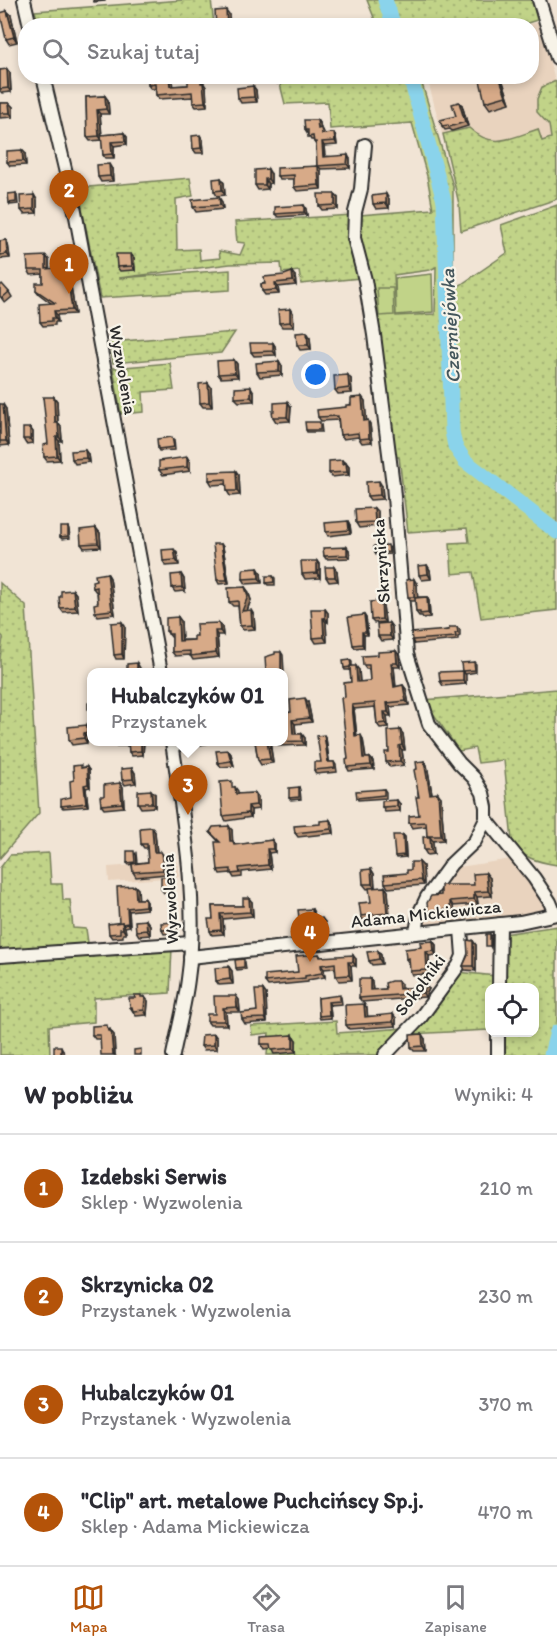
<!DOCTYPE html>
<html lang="pl">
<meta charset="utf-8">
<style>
body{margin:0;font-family:Itim,sans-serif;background:#f7f7f7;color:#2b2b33}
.controls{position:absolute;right:18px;bottom:18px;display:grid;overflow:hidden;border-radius:12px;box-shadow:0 3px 9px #0003}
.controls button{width:54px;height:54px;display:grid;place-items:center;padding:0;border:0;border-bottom:2px solid #e1e1e2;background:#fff;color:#2b2b33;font:30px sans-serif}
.you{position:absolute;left:316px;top:375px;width:21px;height:21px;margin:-15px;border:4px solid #fff;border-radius:50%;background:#1a73e8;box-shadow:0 0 0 9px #1a73e833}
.badge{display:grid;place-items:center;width:39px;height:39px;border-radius:50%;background:#b45309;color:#fff;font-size:20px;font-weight:700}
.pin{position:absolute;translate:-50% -50px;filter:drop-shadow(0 2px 3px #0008)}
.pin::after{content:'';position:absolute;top:32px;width:21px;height:18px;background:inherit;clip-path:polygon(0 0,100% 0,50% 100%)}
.popup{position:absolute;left:87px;top:668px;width:201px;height:78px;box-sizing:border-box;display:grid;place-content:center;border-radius:12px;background:#fff;filter:drop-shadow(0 2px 4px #0005);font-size:20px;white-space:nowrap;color:#7c7c81}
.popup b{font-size:22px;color:#2b2b33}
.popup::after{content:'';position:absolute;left:50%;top:100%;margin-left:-12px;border:12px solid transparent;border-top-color:#fff}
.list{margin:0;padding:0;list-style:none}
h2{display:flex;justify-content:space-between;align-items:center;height:78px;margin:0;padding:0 24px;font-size:26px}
h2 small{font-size:20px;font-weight:400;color:#7c7c81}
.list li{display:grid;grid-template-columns:39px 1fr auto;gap:18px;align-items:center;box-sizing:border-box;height:108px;padding:0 24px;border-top:2px solid #e1e1e2}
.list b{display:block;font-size:22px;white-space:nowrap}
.list p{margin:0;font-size:20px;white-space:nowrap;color:#7c7c81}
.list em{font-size:20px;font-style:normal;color:#7c7c81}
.icon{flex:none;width:33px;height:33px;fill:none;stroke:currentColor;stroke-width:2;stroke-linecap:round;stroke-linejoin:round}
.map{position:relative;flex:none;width:557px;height:1055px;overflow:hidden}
.search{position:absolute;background:#fff;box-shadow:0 3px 9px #0003;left:18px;right:18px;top:18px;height:66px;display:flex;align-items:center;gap:15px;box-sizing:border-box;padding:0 21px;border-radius:24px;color:#7c7c81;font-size:22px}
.sheet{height:510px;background:#fff}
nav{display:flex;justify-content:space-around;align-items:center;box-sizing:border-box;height:84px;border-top:2px solid #e1e1e2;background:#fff;font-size:16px;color:#7c7c81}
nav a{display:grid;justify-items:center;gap:3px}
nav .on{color:#b45309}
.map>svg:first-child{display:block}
.built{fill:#e9d3be}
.grass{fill:url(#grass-dots);stroke:#767f5a;stroke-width:1.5;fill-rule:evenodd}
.park{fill:#c1d388;stroke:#767f5a;stroke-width:1.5}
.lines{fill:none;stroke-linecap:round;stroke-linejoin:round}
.river{stroke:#8ad3eb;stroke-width:15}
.minor-casing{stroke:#2b2b2b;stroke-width:16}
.minor{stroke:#f7f3e8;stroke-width:12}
.wall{fill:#b99275;stroke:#2b2b2b;stroke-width:1.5}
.shaded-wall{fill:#96775f;stroke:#2b2b2b;stroke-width:1.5}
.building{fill:#d7aa88;stroke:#2b2b2b;stroke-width:1.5}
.labels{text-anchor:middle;stroke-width:4.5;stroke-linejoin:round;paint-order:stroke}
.street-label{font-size:18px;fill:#2b2b2b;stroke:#f7f3e8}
.water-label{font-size:20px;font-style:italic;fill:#43555b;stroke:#f7f3e8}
</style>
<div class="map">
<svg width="557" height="1055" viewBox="0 0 557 1055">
<defs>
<pattern id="grass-dots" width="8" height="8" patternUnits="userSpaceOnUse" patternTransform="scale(1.5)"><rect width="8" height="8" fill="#c1d388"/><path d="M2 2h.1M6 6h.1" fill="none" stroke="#a6b576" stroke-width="1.8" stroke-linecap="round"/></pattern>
</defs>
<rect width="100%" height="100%" fill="#f1e4d5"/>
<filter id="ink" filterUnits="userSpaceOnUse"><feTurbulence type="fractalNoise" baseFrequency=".0167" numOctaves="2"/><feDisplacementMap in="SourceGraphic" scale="12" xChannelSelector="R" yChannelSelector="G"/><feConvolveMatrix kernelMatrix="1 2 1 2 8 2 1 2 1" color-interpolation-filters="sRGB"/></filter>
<g filter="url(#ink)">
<g class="built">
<path d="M538,22L557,87V199L461,231L456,187L427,77L532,76V26L526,25Z"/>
<path d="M511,859L536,888L550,911L421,925L427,902L453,868Z"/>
<path d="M178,862L180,877L109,882L108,867Z"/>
</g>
<g class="grass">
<path d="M183,0H211L214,25H39L35,11Z"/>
<path d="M367,0H532L537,20L518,26L377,25Z"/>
<path d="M328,77H420L453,186V290L507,253L501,225L557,205V610L481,618L473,572L452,574L450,543L469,542L467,528L408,532L399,457H393L359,247L360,215L433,209L427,176L412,123L330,129L328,102L285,104L280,84ZM436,267L435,314L396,316L394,275L430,270Z"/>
<path d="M556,81L557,199L461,231L459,204L443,134L469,128C493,150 511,138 538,129L542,141L551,138L549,125L537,112V99L542,87Z"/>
<path d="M190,178L193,196L176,199L177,250L199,249L200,260L220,258L219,251L240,255L245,243L237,242L235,222L353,215L360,278L301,284L299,271L282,273L281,263L230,264L119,278L230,270V290L100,298L78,188Z"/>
<path d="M235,332L221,353L113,363L110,342Z"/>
<path d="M170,363L174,390L143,392L144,412L121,414L113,368Z"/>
<path d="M0,583L26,606L39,813L0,858V658L3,637L0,634Z"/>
<path d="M557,689V865C539,862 520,858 512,841L504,760L478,763L475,748L459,751L424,700Z"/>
<path d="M49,853L51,884H62L63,900H70L73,928L86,929L89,949L0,954V868L10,855Z"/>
<path d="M557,926V1055H503V1033L534,1032V987H503L504,934Z"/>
<path d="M172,947L170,993L94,998V1022L49,1026L50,1055H0V960Z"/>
<path d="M458,972L496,976V987H490L489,1030L410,1034Z"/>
<path d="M336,1021L337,1033L406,1028L382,1055H267L269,1033L252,1035L251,1026Z"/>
</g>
<g class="park">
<path d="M432,274L433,312L396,315L395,278Z"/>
<path d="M377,288H393L394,315L379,316Z"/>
</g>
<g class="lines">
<g class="river">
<path d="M385,0L394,26"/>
<path d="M410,76L444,201L452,431L455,446L465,461L557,532"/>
<path d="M551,1055L557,1032"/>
</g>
<g class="minor-casing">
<g id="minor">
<path d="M24,0L30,26"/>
<path d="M539,0L557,58"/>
<path d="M43,76L75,211L161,672"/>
<path d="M365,145L361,189L355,212L354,238L365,280L374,335L393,485L407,654L429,724L459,763L474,778L483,793L486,807V819L475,841L451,864L427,897L419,914L416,933"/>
<path d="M172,742C183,818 199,901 188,979C185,1004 178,1030 173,1055"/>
<path d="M486,819L534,878L550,902L555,914"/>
<path d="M0,956L191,943"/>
<path d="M190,957L520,922L557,914"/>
<path d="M499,987L500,924"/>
<path d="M385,1055L421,1017L459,965L463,956L461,929"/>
<path d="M498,1055V1032"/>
</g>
</g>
<use href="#minor" class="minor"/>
</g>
<g class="wall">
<path d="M93,0H105V1L94,2Z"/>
<path d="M7,11L11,15L17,42L9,44L6,39Z"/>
<path d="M0,70L10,73L11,92L2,93L0,91Z"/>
<path d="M82,76H106V79L85,82Z"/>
<path d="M277,76V83H262L258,77Z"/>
<path d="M287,76H322V78L289,81Z"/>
<path d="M501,76L510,103L490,109L485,102Z"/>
<path d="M172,78V86L204,84L206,87L207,106L196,107L193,103V97L159,99L156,95V89H151L148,85Z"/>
<path d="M253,86L256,90L257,102L241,103L238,98Z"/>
<path d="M105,96L108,100L109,114H100L102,135L124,133L127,137V144L114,146V158H105L103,155L102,140L90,141L87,137L86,97Z"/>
<path d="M0,103H9L13,107V117L0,118Z"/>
<path d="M462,105L468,126L452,131L450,129L445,130L442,126L456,116Z"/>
<path d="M320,123V128L324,132V134L334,133L336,137L337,145L324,146L325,156L350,159V168L321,169V189L297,191L294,187V179H280L277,176L317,166L316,145L313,140H311L305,130Z"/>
<path d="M203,140L204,153H196L193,149Z"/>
<path d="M22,150L25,153L26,165L10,166L7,162Z"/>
<path d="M112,169L113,181L101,182L98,177Z"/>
<path d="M271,174V183L268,184V189L258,190L255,185Z"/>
<path d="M221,178L224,183L225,195L217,196L214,191Z"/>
<path d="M16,193L17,195L18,204L10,205L9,203Z"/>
<path d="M34,195L37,200V213L24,214L21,210Z"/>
<path d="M338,198V209L322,210L319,206Z"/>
<path d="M389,199V208L376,209L373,204Z"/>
<path d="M222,202L223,209L196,212L193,207Z"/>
<path d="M304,205L306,209L307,215L278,217L275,214Z"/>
<path d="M6,240L8,244L10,258L0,259V241Z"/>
<path d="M46,256L49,260V269L69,272L75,314L57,315L58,322H55V325L43,326L40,322L52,304L39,294L36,290L43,283V274L31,275L28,270Z"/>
<path d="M134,258L135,270L120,271L117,267Z"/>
<path d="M295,276L296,285L278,287L279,294L265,295L262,291L261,284Z"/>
<path d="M0,286L9,292L12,297L5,303L0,296Z"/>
<path d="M293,313L294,327H282L279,323Z"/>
<path d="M310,337L311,349L300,350L297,345Z"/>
<path d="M273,343L275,346L276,355L254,356L251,352Z"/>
<path d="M234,360L237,364L238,377L221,378L218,374Z"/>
<path d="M279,361L282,366V375L260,377L257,372Z"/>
<path d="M351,379L352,393L338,394L335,390Z"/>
<path d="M208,383L211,387L212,407H203L200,403Z"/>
<path d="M254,392V401L239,402L235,398Z"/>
<path d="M54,397L57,401L58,423L61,427L62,441H59L60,460L47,461L44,457L48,444Z"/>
<path d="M362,397L365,401L366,420L370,424L372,442L362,443L358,437L343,439L340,435L338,420L321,421L318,417L346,407Z"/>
<path d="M288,402L291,407L290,421L276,422L273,417L274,411Z"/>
<path d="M0,404L6,409L9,445L0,446Z"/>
<path d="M321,424L322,432H307L306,430Z"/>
<path d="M30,428L33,432V443L26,444L23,439Z"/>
<path d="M174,439L175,450L159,451L158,449Z"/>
<path d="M88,454L89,462L75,464L72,459Z"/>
<path d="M187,457L190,462V471L163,475L159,470Z"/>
<path d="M342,460L349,467V475L332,477L329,473Z"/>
<path d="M239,475L240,495L230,496L227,491V484L212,485L209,480Z"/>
<path d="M382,486L383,499L370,500L367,496Z"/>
<path d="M378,512V526L359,528L356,523Z"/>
<path d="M348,521L350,525L351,533L328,536L326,532Z"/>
<path d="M68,527L69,529L70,538L62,539L60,537Z"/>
<path d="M96,528L100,533L101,547L84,548L81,544Z"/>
<path d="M221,544L223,547L229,583L219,584L217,580Z"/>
<path d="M390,547V554L376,555L375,553Z"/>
<path d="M349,550L350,558L326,559L324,556Z"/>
<path d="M177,553L179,565L166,566L163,561Z"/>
<path d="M320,565V578L305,579L302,574Z"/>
<path d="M427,565L430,570L431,579L422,580L419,575Z"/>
<path d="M258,568L261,573L262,583L246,584L243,579Z"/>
<path d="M337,571L338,581L329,582L326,577Z"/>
<path d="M107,573L110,578L115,614L98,616L95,612L98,603L97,592H96L93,588L96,580Z"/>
<path d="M181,574L184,579L185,591L175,592L172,588Z"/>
<path d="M273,576L275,578V585H268L266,583Z"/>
<path d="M417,584V597H427L429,601L430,617L423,618L422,616H419L416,612L415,601H411L408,597Z"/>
<path d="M245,587L248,591L251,600L247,611L254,615L255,629L243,630L240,626L238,606H233L229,602Z"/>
<path d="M73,590L76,594L78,611L63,612L60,608L61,597Z"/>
<path d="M383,605L385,622L374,623L371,620Z"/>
<path d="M325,609L328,613V622H326L327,642L316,643L313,638Z"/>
<path d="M364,615L366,618L368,635H364V647L355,648L353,645Z"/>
<path d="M178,617L181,621L182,640H194L197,636L219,623L222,627L223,635H217L219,657L193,660L190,655L175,656L172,652V638L166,631Z"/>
<path d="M389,623L392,627L393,640L381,641L378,636Z"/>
<path d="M125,626L124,659H116L114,655Z"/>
<path d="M457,627L460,630V636L458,637V640L414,644L412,640Z"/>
<path d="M396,651L399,655L400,667H394L396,687L403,685L406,689L409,705L390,707L391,716H387L388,727L380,728L377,724L375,707L354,709L357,736L363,739L366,758H370L373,761L374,769L349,771L347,767L348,759L345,697L351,682L350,670H345L344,668L350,660L352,662V666L359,670L360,682L370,681L369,669H366L363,665L378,655Z"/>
<path d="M474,662L476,664V672L465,674L466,684L443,686L440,681L462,671Z"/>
<path d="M308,702L312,722L295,724L296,734H302L305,738V745L279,746L276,742L291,712Z"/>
<path d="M90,730V737H87V743L72,745L69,740Z"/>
<path d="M400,730L403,734L405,750H402L404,765L390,767L386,762L389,752Z"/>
<path d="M326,738L329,762H334L336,765L337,772L316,774L314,770L321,762Z"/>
<path d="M144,741L143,755L132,756L129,752V746H114L111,742Z"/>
<path d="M198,741H220L200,745Z"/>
<path d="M255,741H270L273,763L261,765L258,760Z"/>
<path d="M228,750L231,754L234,766L221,767L218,763Z"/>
<path d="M424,761L427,765L432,794L441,797L444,840L432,841L434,854L427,855L424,850L427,837V826L412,828L409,823L419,815L417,769Z"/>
<path d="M83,767L89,770L90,787L86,788L88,806L63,808L61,806L71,797L74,780Z"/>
<path d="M132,768L135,773L136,783L125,785L122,780Z"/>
<path d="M120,783L123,787L124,807L104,809L101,805L104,796Z"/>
<path d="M235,787L238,791V794L255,793L258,797L259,809L251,810V817L226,821L223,816L235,786Z"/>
<path d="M299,787L300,790L301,799L291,800L289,798Z"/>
<path d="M384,789L386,792V798L358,800L357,798Z"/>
<path d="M155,794V807L141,808L138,803Z"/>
<path d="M400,804V811L385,812L382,807Z"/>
<path d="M333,824L334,833L298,837L295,833Z"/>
<path d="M232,830V841L236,845L272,840L275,844V852L269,853L271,869L242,872V877L234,878L231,873L220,874L218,870L219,842L210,832Z"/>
<path d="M155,832L157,852L164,856L166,874L136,877L133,872L132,864L129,865L127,863L136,853L137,863L148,862L147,848H144L141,844Z"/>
<path d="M403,835L405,837L406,857L396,858L395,856Z"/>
<path d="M419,862L423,866L424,885L388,888L385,883L407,873Z"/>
<path d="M371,869L374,874L375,888L385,887L388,891L390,917L363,920L361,916L371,902L372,888L367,889L363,884Z"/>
<path d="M168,877L171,881V893H164L161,889Z"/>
<path d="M490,878L492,896L477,897L478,904L453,906L454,914L431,916L428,911L441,895L474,885Z"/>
<path d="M135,886L138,889V899H145L147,902V909L129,911L130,926L125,927L126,934H123V937L112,938L109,934L119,923Z"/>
<path d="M252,902L253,916L223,919L224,934L212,935L210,931L213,919L212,906H243Z"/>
<path d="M312,909L314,913L315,919L325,922L326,928L302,929L300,925Z"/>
<path d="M146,920L150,925V935L139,936L136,931Z"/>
<path d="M177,925L178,932L164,934L162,930Z"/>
<path d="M433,941L436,945V955L429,956V974L412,975L410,971L409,962H408L406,959L421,947Z"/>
<path d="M473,941L476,945V971L465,970L463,966Z"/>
<path d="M378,951L381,955L382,964L372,965L369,961Z"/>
<path d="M319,954L321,957L356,959V966H351L352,980L339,981L336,976L335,968L324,969L325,977L308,980V982L268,986L265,982L298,972Z"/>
<path d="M245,962L246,969L237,970L236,968Z"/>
<path d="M229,967L232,971L233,984L219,985L216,981Z"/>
<path d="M370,979L372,982L373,990L386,989L398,981L401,984V988L429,989L425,997L362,1002L359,998Z"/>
<path d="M263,990L266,994L267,1022L245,1024L242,1019L257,1011Z"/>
<path d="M236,996L239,1000L240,1012H226L227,1025H210L207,1021Z"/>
<path d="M143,997L148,1001L147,1015L136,1016L130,1007Z"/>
<path d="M341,997L342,1004L330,1005L331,1018L320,1019L319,1016L318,998Z"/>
<path d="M364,1004L367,1008V1016L396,1018V1026L349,1029L346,1025Z"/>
<path d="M110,1029V1031L114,1035L115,1055L100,1039H95L92,1035Z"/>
<path d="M214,1034L217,1038V1049L204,1050L201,1046Z"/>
<path d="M425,1039L426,1051H414L411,1047Z"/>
<path d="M296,1040V1052L274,1054L271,1048L264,1049L261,1044Z"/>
</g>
<g class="shaded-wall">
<path d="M226,10L229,14L230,26H227Z"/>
<path d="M7,11L11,15L17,42L14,37Z"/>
<path d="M7,69L10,73L11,92L8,88Z"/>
<path d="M169,76H171L172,78L173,90L170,86Z"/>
<path d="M201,76H204V84L206,87L207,106L205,102Z"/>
<path d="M272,76H277V83Z"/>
<path d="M499,76H501L510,103L506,96Z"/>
<path d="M253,86L256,90L257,102L254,97Z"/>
<path d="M105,96L108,100L109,114L106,109Z"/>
<path d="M459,102L462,105L468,126L465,122Z"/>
<path d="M9,103L13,107V117L10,113Z"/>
<path d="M97,110L100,114L102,140L99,136Z"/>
<path d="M317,120L320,123L321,132L318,129Z"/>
<path d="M124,133L127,137V144L125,141Z"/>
<path d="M334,133L336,137L337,145L335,141Z"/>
<path d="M200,135L203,140L204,153L201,148Z"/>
<path d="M111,142L114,146V158L112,154Z"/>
<path d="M322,142L324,146L325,160L323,157Z"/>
<path d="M22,150L25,153L26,165L23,161Z"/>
<path d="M348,155L350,159V168L347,164Z"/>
<path d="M109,164L112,169L113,181L110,176Z"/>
<path d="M318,166L321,169V189L319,185Z"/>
<path d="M268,169L271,174V183L268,179Z"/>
<path d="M221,178L224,183L225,195L222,190Z"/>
<path d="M265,179L268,184V189L265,185Z"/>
<path d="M335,194L338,198V209L335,205Z"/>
<path d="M386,194L389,199V208L386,203Z"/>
<path d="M34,195L37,200V213L34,209Z"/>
<path d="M219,197L222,202L223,209L220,205Z"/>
<path d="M304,205L306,209L307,215L304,212Z"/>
<path d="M6,240L8,244L10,258L7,254Z"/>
<path d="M131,254L134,258L135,270L132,266Z"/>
<path d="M46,256L49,260V273L46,269Z"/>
<path d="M66,267L69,272L75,314L72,310Z"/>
<path d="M292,272L295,276L296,285L293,281Z"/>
<path d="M275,283L278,287L279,294L276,290Z"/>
<path d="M290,309L293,313L294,327L290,322Z"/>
<path d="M54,311L57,315L58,322L55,318Z"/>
<path d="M307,332L310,337L311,349L308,345Z"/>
<path d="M273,343L275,346L276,355L273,351Z"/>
<path d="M234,360L237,364L238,377L235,373Z"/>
<path d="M279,361L282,366V375L279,371Z"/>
<path d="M348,375L351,379L352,393L349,388Z"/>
<path d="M208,383L211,387L212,407L209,402Z"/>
<path d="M251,387L254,392V401L251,397Z"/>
<path d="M54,397L57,401L58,423L61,427L62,441L59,437L55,423Z"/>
<path d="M362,397L365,401L367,425L364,421Z"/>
<path d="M288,402L291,407L290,421L287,417Z"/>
<path d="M3,404L6,409L9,445L6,441Z"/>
<path d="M368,420L370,424L372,442L369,438Z"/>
<path d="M30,428L33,432V443L30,439Z"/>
<path d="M56,437L59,441L60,460L57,456Z"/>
<path d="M85,450L88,454L89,462L86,458Z"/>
<path d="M187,457L190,462V471L187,467Z"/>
<path d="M346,463L349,467V475L347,472Z"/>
<path d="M236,471L239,475L240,495L237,491Z"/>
<path d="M379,481L382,486L383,499L380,495Z"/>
<path d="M374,508L378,512V526L375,522Z"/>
<path d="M348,521L350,525L351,533L349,530Z"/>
<path d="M96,528L100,533L101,547L98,543Z"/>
<path d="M221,544L223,547L229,583L227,580Z"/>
<path d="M347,547L349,550L350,558L347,555Z"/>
<path d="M174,549L177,553L179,565L176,560Z"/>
<path d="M317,561L320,565V578L317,573Z"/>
<path d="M427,565L430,570L431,579L428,574Z"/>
<path d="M334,567L337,571L338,581L335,577Z"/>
<path d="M258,568L261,573L262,583L259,578Z"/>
<path d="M107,573L110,578L115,614L112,610Z"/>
<path d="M181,574L184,579L185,591L182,587Z"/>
<path d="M414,579L417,584L418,601L414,597Z"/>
<path d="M245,587L248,591L251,600L245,615L242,611Z"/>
<path d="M73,590L76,594L78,611L75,607Z"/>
<path d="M427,597L429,601L430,617L428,613Z"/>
<path d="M381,601L383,605L385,622L382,619Z"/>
<path d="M325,609L328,613V622L325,618Z"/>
<path d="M251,610L254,615L255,629L252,625Z"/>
<path d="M364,615L366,618L368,635L366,632Z"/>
<path d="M178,617L181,621L182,645L179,641Z"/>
<path d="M323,618L326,622L327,642L324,637Z"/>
<path d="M122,622L125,626L124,659L122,654Z"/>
<path d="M219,623L222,627L223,635L220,631Z"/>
<path d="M389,623L392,627L393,640L390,636Z"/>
<path d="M215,631L217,635L219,657L216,653Z"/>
<path d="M362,632L364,635V647L362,644Z"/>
<path d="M396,651L399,655L400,667L397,663Z"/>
<path d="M281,652L283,655L284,672H281Z"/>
<path d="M137,663L140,668V672H137Z"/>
<path d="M391,663L394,667L396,691L394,687Z"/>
<path d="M356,666L359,670L360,686L357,682Z"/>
<path d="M463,671L466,675V684L463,680Z"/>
<path d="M403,685L406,689L409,705L406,701Z"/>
<path d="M305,698L308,702L312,722L309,718Z"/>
<path d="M387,703L390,707L391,716L388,712Z"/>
<path d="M352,705L354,709L357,740L355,736Z"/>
<path d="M384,712L387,716L388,727L385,723Z"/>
<path d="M292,720L295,724L296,738L293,734Z"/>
<path d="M87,725L90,730V737L87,732Z"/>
<path d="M400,730L403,734L405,750L402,745Z"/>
<path d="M84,733L87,737V743L84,738Z"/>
<path d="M302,734L305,738V745L302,741Z"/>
<path d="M324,735L326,738L330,766L328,762Z"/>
<path d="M361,735L363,739L366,762L363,758Z"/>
<path d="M141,741H144L143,755L141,751Z"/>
<path d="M267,741L270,742L273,763L270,759Z"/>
<path d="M399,746L402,750L404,765L400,761Z"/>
<path d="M228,750L231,754L234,766L231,761Z"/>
<path d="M370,758L373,761L374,769L371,765Z"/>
<path d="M424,761L427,765L433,799L430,794Z"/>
<path d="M87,767L89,770L90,787L88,784Z"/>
<path d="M132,768L135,773L136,783L133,779Z"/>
<path d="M120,783L123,787L124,807L122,803Z"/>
<path d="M84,785L86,788L88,806L86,803Z"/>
<path d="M151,790L155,794V807L152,803Z"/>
<path d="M255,793L258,797L259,809L256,805Z"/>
<path d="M438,793L441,797L444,840L441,836Z"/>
<path d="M397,800L400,804V811L397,806Z"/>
<path d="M248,806L251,810V817L248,813Z"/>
<path d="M330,820L333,824L334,833L331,829Z"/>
<path d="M229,826L232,830L233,845L230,841Z"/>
<path d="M152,827L155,832L157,857L154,852Z"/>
<path d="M403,835L405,837L406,857L404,855Z"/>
<path d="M430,837L433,841L434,854L431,850Z"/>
<path d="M272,840L275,844V852L273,849Z"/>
<path d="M267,849L269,853L271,869L268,865Z"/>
<path d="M161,852L164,856L166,874L163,870Z"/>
<path d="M419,862L423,866L424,885L421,880Z"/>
<path d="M371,869L374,874L375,888L372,884Z"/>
<path d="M486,873L490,878L492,896L488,891Z"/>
<path d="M168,877L171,881V893L168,888Z"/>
<path d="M135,886L138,889L139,902L136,899Z"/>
<path d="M385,887L388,891L390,917L387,913Z"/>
<path d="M474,892L477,897L478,904L474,899Z"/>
<path d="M249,898L252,902L253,916L250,912Z"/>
<path d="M145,899L147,902V909L145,906Z"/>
<path d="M450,901L453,906L454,914L450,909Z"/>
<path d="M127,908L129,911L130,926L128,923Z"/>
<path d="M312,909L314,913L315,923L313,919Z"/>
<path d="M220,914L223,919L224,934L221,930Z"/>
<path d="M322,918L325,922L326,928L323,924Z"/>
<path d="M146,920L150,925V935L147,930Z"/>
<path d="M122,922L125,927L126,934L123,929Z"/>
<path d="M175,922L177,925L178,932L175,929Z"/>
<path d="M490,934L492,936L491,948L490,946Z"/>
<path d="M433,941L436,945V955L434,951Z"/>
<path d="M473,941L476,945V971L473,966Z"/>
<path d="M378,951L381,955L382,964L379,959Z"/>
<path d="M426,952L429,956V974L427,970Z"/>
<path d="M353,955L356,959V966L353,962Z"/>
<path d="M348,962L351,966L352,980L349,975Z"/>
<path d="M321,965L324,969L325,977L322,973Z"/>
<path d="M229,967L232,971L233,984L230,979Z"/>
<path d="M370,979L372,982L373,994L370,990Z"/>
<path d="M426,986L429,989L425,997L423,993Z"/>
<path d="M263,990L266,994L267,1022L265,1018Z"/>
<path d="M236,996L239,1000L240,1012L237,1007Z"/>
<path d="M145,997L148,1001L147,1015L144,1010Z"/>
<path d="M328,1002L330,1005L331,1018L329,1015Z"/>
<path d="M364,1004L367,1008L368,1021L365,1017Z"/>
<path d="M223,1008L226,1012L227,1025L224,1021Z"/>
<path d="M393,1014L396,1018V1026L393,1022Z"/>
<path d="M111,1031L114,1035L115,1055H114L113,1054Z"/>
<path d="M214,1034L217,1038V1049L214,1045Z"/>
<path d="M422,1034L425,1039L426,1051L423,1046Z"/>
<path d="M293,1035L296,1040V1052L293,1048Z"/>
<path d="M61,1046L63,1050L64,1055H61Z"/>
</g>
<g class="building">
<path d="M226,10L227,26H216L215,11Z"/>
<path d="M7,11L14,37L6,39L0,13Z"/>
<path d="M7,69L8,88L0,89V70Z"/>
<path d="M148,76H169L170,86L188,85V76H201V83H203L205,102L193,103L192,92L156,95L155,84L148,85Z"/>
<path d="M479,76H499L506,96L485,102Z"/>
<path d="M253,86L254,97L238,98L237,88Z"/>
<path d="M105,96L106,109L97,110L99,136L87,137L86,97Z"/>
<path d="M459,102L465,122L449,127L448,125L442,126L440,120L456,116L452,104Z"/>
<path d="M0,103H9L10,113H0Z"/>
<path d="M304,120H317L318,129L321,128L322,134L334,133L335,141L322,142L323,157L348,155L347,164L317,166L316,142H314L313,136L308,137V130H305Z"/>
<path d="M124,133L125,141L111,142L112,154L103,155L101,135Z"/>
<path d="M200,135L201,148L193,149L192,136Z"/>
<path d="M22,150L23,161L7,162V151Z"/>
<path d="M109,164L110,176L98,177L97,165Z"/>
<path d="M318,166L319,185L294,187V175L277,176V168Z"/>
<path d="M268,169V179H265V185H255V170Z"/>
<path d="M221,178L222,190L214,191L213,179Z"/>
<path d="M16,193V202L9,203L8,194Z"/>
<path d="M318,194H335V205L319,206Z"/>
<path d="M386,194V203L373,204L372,196Z"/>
<path d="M34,195V209L21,210L20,196Z"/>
<path d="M219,197L220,205L193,207L192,200Z"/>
<path d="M304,205V212L275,214V207Z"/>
<path d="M6,240L7,254L0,255V241Z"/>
<path d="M116,254H131L132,266L117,267Z"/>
<path d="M46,256V269L66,267L72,310L54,311L55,318H52V321L40,322L39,304L55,303L36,290V283H43V270H28L27,257Z"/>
<path d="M292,272L293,281L275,283L276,290L262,291L261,284H265L264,277L284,275Z"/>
<path d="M2,284L9,292L2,298L0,296V286Z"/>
<path d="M290,309V322L279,323L278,310Z"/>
<path d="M307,332L308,345H297L296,333Z"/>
<path d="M250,343H273V351L251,352Z"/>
<path d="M234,360L235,373L218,374L217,361Z"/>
<path d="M279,361V371L257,372L256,363Z"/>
<path d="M348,375L349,388L335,390L334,376Z"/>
<path d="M208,383L209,402L200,403L199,384Z"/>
<path d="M251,387V397L235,398V388Z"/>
<path d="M43,397H54L55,423H58L59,437H56L57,456L44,457L43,445L48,444Z"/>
<path d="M362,397L364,421L368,420L369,438L359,439L358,433L340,435L338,416L318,417L317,410L346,407V405H351V398Z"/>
<path d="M288,402L287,417H273L272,411H274V403Z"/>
<path d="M0,404H3L6,441H0Z"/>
<path d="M305,422H320V430H306Z"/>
<rect x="23" y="428" width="7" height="11"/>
<path d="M172,437L174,447L158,449L157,439Z"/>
<path d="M85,450L86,458L72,459L71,451Z"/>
<path d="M187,457V467L159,470V461Z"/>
<path d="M342,460V464L346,463L347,472L329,473V461Z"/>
<path d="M236,471L237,491H227L226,479L209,480V472Z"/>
<path d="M379,481L380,495L367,496L366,482Z"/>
<path d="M374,508L375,522L356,523L355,509Z"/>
<path d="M348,521L349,530L326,532L325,523Z"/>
<path d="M60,527H68V536L60,537Z"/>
<path d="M96,528L98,543L81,544L80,530Z"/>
<path d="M213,544H221L227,580H217Z"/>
<path d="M388,545L389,552L375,553L374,546Z"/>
<path d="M347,547V555L324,556L323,548Z"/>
<path d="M174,549L176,560L163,561L162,550Z"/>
<path d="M301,561H317V573L302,574Z"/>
<path d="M427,565L428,574L419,575L418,566Z"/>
<path d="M325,567H334L335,577H326Z"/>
<path d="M258,568L259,578L243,579V572L244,569Z"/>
<path d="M107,573L112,610L95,612L94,604L98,603L97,587L93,588L92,581L96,580L95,575Z"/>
<path d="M181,574L182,587L172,588L171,575Z"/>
<path d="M266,576H273L274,582L266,583Z"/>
<path d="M414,579V597H408L406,580Z"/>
<path d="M245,587L248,596L242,611L251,610L252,625L240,626L238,601L229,602L228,588Z"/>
<path d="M73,590L75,607L60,608L59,597H61V591Z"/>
<path d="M427,597L428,613L420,614V612H416L415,598Z"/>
<path d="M381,601L382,619L371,620L370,602Z"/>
<path d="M311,609H325V618H323L324,637L313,638Z"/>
<path d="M364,615L366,632H362V644L353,645L348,617Z"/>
<path d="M178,617L179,641L194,640V636H197L196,624L219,623L220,631H215L216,653L190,656V651L172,652V634H168V631H166V618Z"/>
<path d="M122,622V654L114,655L111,623Z"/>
<path d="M389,623L390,636H378L377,624Z"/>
<path d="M449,627H457L458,633H455L456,637L412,640L411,633L449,630Z"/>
<path d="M396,651L397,663H391L394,687L403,685L406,701L387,703L388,712H384L385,723L377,724L375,703L352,705L355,736L361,735L363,758H370L371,765L347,767L346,760L348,759L341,698L345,697L344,683L351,682L350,666H356L357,682L370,681L369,665H363L362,656L378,655V652Z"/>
<path d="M275,652H281V672H266L265,657L275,654Z"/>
<path d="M350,660L351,666H350V667L344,668L343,661Z"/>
<path d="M474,662L475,670L463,671H462L461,663Z"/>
<path d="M137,663V672H127V664Z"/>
<path d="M463,671V680L440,681L439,672Z"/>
<path d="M305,698L309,718L292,720L293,734H302V741L276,742L284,741V713L291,712L290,700Z"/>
<path d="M92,702V709H88V703Z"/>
<path d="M87,725V732L84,733V738L69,740L68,727Z"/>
<path d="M400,730L402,745L399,746L400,761L386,762L385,752H389L388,731Z"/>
<path d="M324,735L328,762H334L335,768L314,770V762H321L317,736Z"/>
<path d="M111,741H141V751L129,752L128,742H111Z"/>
<path d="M255,741H267L270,759L258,760Z"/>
<path d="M228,750L231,761L218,763L216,751Z"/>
<path d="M424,761L430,794L438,793L441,836H427L426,822L409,823V816L419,815L416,797H419L414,770L417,769L416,762Z"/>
<path d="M81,765V768L87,767L88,784L84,785L86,803L61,806V799L71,797L70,781L74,780L73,766Z"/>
<path d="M132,768L133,779L122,780L121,769Z"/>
<path d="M232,781V787H235L236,794L255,793L256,805L248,806V813L223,816L220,782Z"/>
<path d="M120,783L122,803L101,805L100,796H104V785Z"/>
<path d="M299,787V797L289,798V788Z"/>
<path d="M384,789V795L357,798L356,791Z"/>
<path d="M151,790L152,803H138V791Z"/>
<path d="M397,800V806L382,807V801Z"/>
<path d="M330,820L331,829L295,833L294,826L320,824V821Z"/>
<path d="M229,826L230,841H233L234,845L272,840L273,849H267L268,865L239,868L240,873L231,874V869L218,870L215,842H220L210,832L213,827Z"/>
<path d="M152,827L154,852H161L163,870L133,872L132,864L148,862L147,844H141L140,828Z"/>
<path d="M393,835H403L404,855L395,856Z"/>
<path d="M423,837H430L431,850H424Z"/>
<path d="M127,851H134L135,862L127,863Z"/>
<path d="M411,862H419L421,880L385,883L384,875L407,873V870H411Z"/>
<path d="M371,869L372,884H363L362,870Z"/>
<path d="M486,873L488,891L474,892V899L450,901V909L428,911L427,903L431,896L441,895V885H474L473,874Z"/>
<path d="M161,877H168V888L161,889Z"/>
<path d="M135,886L136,899H145V906L127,908L128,923L122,924V922L119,923L117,887Z"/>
<path d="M385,887L387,913L361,916L359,903L371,902L369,888Z"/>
<path d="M243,898H249L250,912L220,914L221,930L210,931L208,919H213L212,906H243Z"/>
<path d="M312,909L313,919L322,918L323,924L300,925L298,910Z"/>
<path d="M146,920L147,930L136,931L135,921Z"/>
<path d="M122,922L123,929H120V933L109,934L108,924Z"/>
<path d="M175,922V929L162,930L161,923Z"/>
<rect x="486" y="934" width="4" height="12"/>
<path d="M467,940L473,941V966H463L468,955Z"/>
<path d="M433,941L434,951L426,952L427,970L410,971L409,958L406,959L405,949L421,947L420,942Z"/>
<path d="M378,951L379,959L369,961L367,952Z"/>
<path d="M319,954L320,957L353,955V962H348L349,975L336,976L335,963L321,965L322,973L305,976V978L265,982V975L298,972L296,956Z"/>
<path d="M244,959V967L236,968L235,960Z"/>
<path d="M229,967L230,979L216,981L215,968Z"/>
<path d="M359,979H370V990L386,989L385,983L391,981H398L399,989L426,986L423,993L359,998Z"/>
<path d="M255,990H263L265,1018L242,1019L241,1013L257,1011Z"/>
<path d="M134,995H141V997H145L144,1010L133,1011L132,1007H130L129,998H135Z"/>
<path d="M340,995V1001L328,1002L329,1015L319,1016L318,998Z"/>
<path d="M214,996H236L237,1007L223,1008L224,1021H207V1014H215Z"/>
<path d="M364,1004L365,1017L393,1014V1022L346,1025L345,1005Z"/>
<path d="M107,1025L108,1031H111L113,1054H114L115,1055H101L100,1035H92V1026Z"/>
<path d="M214,1034V1045L201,1046L202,1035Z"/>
<path d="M422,1034L423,1046L411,1047L410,1035Z"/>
<path d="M293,1035V1048L271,1050L270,1044H261V1037Z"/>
<rect x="54" y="1046" width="7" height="9"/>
<path d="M141,1049V1055H134V1050Z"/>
</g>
</g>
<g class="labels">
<g class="street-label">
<text transform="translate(123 370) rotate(80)" y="6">Wyzwolenia</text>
<text transform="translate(381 561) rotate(-94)" y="6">Skrzynicka</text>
<text transform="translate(170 899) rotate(-93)" y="6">Wyzwolenia</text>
<text transform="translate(426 914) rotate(-6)" y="6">Adama Mickiewicza</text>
<text transform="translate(420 985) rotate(-53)" y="6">Sokolniki</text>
</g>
<g class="water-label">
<text transform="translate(450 326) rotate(-93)" y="7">Czerniejówka</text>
</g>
</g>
</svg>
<div class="controls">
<button><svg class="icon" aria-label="locate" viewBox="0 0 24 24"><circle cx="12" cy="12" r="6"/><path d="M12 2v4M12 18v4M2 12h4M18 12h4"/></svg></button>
</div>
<div class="you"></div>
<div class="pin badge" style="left:69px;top:294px">1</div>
<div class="pin badge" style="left:69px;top:220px">2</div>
<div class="pin badge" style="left:188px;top:815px">3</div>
<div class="popup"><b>Hubalczyków 01</b>Przystanek</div>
<div class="pin badge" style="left:310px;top:962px">4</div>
<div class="search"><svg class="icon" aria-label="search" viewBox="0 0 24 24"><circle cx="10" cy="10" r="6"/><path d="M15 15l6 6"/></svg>Szukaj tutaj</div>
</div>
<section class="sheet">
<h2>W pobliżu<small>Wyniki: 4</small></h2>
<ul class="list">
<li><span class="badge">1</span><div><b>Izdebski Serwis</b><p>Sklep · Wyzwolenia</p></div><em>210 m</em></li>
<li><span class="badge">2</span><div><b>Skrzynicka 02</b><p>Przystanek · Wyzwolenia</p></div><em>230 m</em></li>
<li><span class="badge">3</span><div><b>Hubalczyków 01</b><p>Przystanek · Wyzwolenia</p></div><em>370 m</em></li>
<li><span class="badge">4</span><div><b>&quot;Clip&quot; art. metalowe Puchcińscy Sp.j.</b><p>Sklep · Adama Mickiewicza</p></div><em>470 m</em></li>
</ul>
</section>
<nav>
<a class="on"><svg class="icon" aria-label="map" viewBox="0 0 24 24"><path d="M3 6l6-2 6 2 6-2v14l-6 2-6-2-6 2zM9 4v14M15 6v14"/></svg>Mapa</a>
<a><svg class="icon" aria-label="directions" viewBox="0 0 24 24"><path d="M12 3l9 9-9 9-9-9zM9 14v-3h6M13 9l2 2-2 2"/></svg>Trasa</a>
<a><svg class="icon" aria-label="saved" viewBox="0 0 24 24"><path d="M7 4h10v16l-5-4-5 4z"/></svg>Zapisane</a>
</nav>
